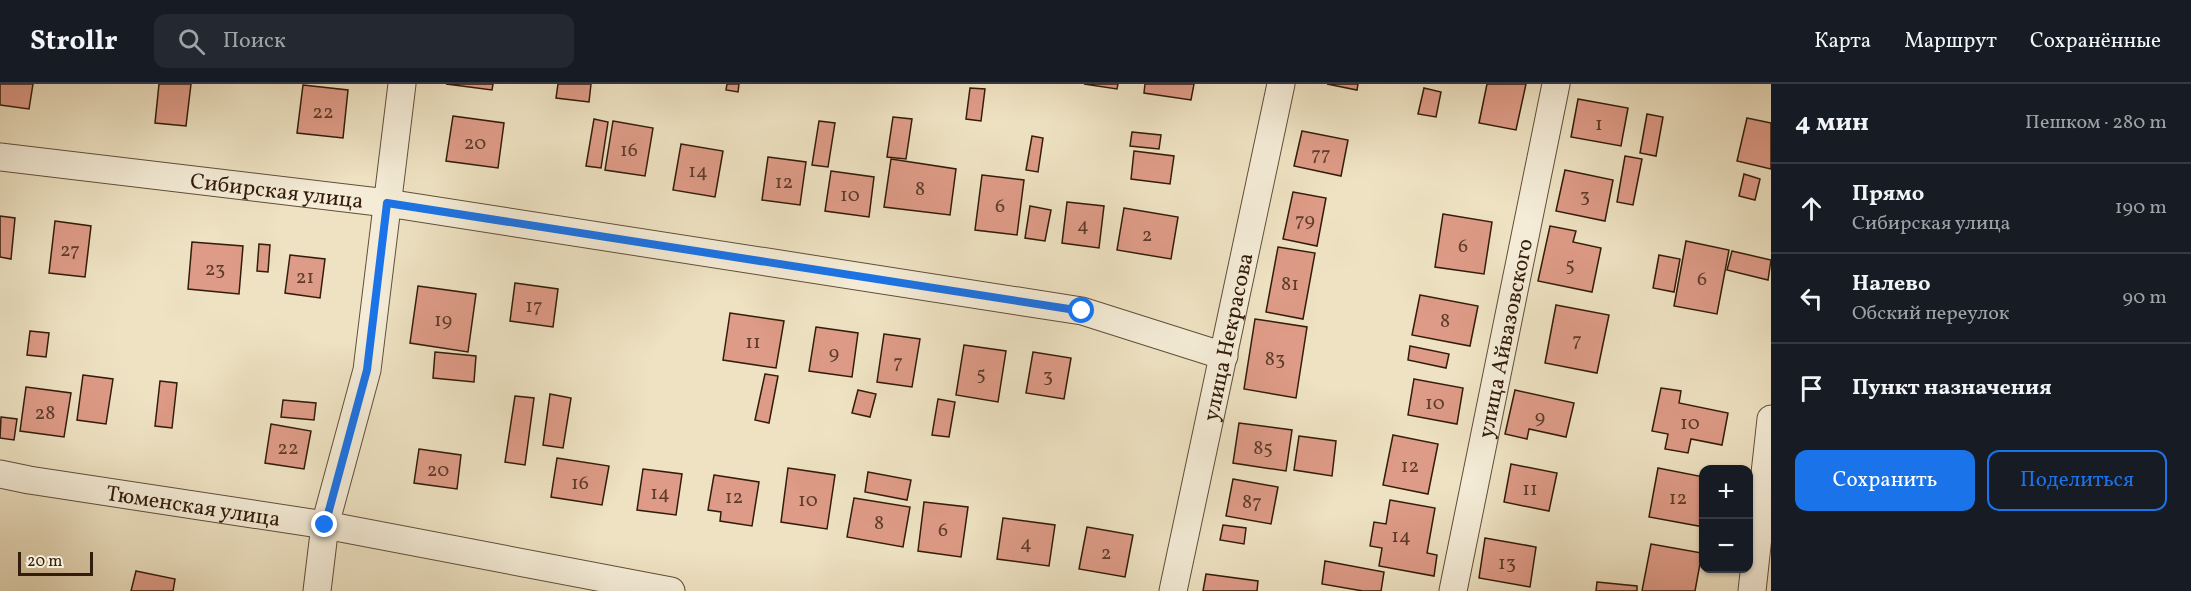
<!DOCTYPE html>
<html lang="ru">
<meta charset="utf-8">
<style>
body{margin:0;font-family:Vollkorn,serif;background:#242831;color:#f1f3f6}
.controls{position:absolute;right:18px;bottom:18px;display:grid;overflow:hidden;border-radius:12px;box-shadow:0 2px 4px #0004}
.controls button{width:54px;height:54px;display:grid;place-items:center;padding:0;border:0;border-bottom:2px solid #363941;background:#171b24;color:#f1f3f6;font:30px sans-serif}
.scale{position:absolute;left:18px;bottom:15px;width:75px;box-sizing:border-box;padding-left:6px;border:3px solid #321c0b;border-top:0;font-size:16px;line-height:21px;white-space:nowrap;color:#321c0b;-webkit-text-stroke:4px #f4ecd7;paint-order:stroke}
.stop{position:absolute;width:18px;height:18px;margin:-14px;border:4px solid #1a73e8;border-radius:50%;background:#fff}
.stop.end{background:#1a73e8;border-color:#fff;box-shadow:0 2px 6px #0008}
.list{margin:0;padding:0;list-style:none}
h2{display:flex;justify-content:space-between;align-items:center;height:78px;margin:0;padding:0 24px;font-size:26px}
h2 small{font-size:20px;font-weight:400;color:#9ea1a6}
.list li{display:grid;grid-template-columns:39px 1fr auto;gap:18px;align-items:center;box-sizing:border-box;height:90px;padding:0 24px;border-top:2px solid #363941}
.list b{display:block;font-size:22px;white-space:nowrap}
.list p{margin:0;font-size:20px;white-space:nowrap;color:#9ea1a6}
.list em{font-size:20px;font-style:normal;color:#9ea1a6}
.actions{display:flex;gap:12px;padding:18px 24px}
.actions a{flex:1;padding:14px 0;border:2px solid #1a73e8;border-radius:12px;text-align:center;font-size:21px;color:#1a73e8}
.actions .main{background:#1a73e8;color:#fff}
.icon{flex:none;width:33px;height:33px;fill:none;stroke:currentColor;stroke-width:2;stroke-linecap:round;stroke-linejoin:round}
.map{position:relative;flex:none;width:1771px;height:507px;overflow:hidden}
header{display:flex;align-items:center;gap:36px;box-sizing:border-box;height:84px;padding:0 30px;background:#171b24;border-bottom:2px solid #363941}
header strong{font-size:28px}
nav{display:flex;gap:33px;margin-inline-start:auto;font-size:21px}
.search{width:420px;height:54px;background:#242831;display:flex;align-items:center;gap:15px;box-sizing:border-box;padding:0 21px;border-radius:12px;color:#9ea1a6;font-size:22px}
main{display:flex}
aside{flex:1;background:#171b24}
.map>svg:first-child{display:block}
.building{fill:#de9b87;stroke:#321c0b;stroke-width:1.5}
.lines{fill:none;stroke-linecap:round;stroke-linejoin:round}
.minor-casing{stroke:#614e39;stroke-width:29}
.minor{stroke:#f4ecd7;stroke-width:27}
.route{stroke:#1a73e8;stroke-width:8}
.labels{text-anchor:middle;stroke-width:6;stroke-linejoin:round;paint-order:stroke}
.number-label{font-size:20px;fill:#5d3c2a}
.street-label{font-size:22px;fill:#321c0b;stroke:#f4ecd7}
</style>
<header>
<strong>Strollr</strong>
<div class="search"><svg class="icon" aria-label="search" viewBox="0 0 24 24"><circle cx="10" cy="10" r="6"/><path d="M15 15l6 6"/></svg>Поиск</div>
<nav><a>Карта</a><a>Маршрут</a><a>Сохранённые</a></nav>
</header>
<main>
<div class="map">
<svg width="1771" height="507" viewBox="0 0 1771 507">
<rect width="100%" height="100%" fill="#eee2c2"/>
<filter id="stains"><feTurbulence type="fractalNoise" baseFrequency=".00333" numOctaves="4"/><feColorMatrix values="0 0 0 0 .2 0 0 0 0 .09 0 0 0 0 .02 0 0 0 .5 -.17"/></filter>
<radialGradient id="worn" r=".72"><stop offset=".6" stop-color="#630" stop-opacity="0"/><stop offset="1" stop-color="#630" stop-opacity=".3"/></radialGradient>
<g class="building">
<path d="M0,0H33L29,25L0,21Z"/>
<path d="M159,0H191L186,42L155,39Z"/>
<path d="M446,0H493L492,6Z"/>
<path d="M558,0H591L589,18L556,14Z"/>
<path d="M727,0H739L738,8L726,6Z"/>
<path d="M1084,0H1118L1117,5Z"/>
<path d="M1145,0H1194L1191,16L1144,9Z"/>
<path d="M1327,0H1358L1357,6Z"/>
<path d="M1487,0H1526L1516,46L1479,39Z"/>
<path d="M303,1L348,6L343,54L297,49Z"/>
<path d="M970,4L985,5L981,37L966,35Z"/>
<path d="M1424,4L1441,8L1436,33L1418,30Z"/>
<path d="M1578,15L1628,24L1621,62L1571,53Z"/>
<path d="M1647,30L1663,33L1656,72L1640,69Z"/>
<path d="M453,32L504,39L498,84L446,77Z"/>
<path d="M893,33L912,35L906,75L887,73Z"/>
<path d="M1747,34L1771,39V85L1737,77Z"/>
<path d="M594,35L608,38L601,84L586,82Z"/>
<path d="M613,37L653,44L645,92L605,86Z"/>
<path d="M819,37L835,39L828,83L812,81Z"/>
<path d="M1302,47L1348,56L1341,92L1294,82Z"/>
<path d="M1132,48L1161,51L1159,65L1130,62Z"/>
<path d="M1032,52L1043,54L1038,88L1026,86Z"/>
<path d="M681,60L723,67L715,113L673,106Z"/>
<path d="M1134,67L1174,72L1170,100L1131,95Z"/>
<path d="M1625,72L1642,75L1633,121L1617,118Z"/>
<path d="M768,73L806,78L800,121L762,116Z"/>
<path d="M891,75L956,85L950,131L884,123Z"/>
<path d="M1565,86L1613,96L1605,137L1556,127Z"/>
<path d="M831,87L874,93L869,133L825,127Z"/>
<path d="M1744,90L1760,95L1755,116L1739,112Z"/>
<path d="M982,91L1024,96L1017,151L975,146Z"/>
<path d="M1293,108L1326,114L1317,162L1283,155Z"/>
<path d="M1067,118L1104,122L1099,164L1062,159Z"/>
<path d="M1030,122L1051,126L1045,157L1025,154Z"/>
<path d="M1124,124L1178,133L1171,175L1117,166Z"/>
<path d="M1443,130L1492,138L1484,190L1435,183Z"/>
<path d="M0,132L15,134L11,175L0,173Z"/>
<path d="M55,137L91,142L85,193L49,189Z"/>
<path d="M1550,142L1576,147L1573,158L1601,164L1592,208L1538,197Z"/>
<path d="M1686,157L1729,166L1717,230L1674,222Z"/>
<path d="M192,158L243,162L239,210L188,205Z"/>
<path d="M259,160L270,161L268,188L257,187Z"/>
<path d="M1278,163L1315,169L1303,235L1266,228Z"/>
<path d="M1732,167L1771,176L1768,196L1727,186Z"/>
<path d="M290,171L325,175L320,214L285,209Z"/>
<path d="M1659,171L1680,175L1674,208L1653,204Z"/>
<path d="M515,199L558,205L553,243L510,237Z"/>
<path d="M418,202L476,210L468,268L410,259Z"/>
<path d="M1420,211L1478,222L1470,262L1412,251Z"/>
<path d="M1556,221L1609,231L1597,289L1545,279Z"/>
<path d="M730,229L784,237L776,284L723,276Z"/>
<path d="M1255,235L1307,243L1296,314L1244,305Z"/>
<path d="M816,243L858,249L852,293L809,287Z"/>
<path d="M30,247L49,249L46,273L27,271Z"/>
<path d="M884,250L920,255L912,303L877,298Z"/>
<path d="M964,261L1006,267L998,318L956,311Z"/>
<path d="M1410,262L1449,270L1446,284L1408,276Z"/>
<path d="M435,268L476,272L474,298L433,294Z"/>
<path d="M1033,268L1071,274L1064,315L1026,309Z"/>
<path d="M765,290L778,292L769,339L755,336Z"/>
<path d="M83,291L113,295L106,340L77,336Z"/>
<path d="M1414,295L1463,304L1457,340L1408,331Z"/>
<path d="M160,297L177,299L172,344L155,342Z"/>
<path d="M26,303L71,309L64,353L20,347Z"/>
<path d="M1661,304L1681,307L1679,319L1728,329L1722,361L1691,355L1688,369L1665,365L1668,350L1652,347Z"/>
<path d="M858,306L876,310L870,333L852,329Z"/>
<path d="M1515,306L1574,319L1566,353L1529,345L1527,355L1505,350Z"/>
<path d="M550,310L571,314L563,364L543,361Z"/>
<path d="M515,312L534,314L525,381L505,378Z"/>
<path d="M938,315L955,318L949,353L932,351Z"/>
<path d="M283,316L316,319L314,336L281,333Z"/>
<path d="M1,333L17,335L14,356L0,354Z"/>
<path d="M1239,339L1292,346L1286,387L1233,379Z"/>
<path d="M271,340L311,347L304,385L265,379Z"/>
<path d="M1393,351L1438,360L1428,410L1383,401Z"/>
<path d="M1299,352L1336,357L1332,392L1294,386Z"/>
<path d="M419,365L461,371L457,405L414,399Z"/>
<path d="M557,374L609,382L602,421L551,413Z"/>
<path d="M1511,380L1557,389L1549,427L1504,418Z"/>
<path d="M788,384L835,391L827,445L781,438Z"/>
<path d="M1658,384L1704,393V443L1649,433Z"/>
<path d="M643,385L682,390L676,431L637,426Z"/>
<path d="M868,388L911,396L907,416L865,408Z"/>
<path d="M714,391L759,398L752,442L720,437L721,428L708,426Z"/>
<path d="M1233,395L1278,403L1271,440L1226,432Z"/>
<path d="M854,414L910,423L903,463L847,453Z"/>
<path d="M1390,416L1435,424L1427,469L1437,471L1434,492L1379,482L1382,464L1370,462L1374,438L1386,440Z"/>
<path d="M924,418L968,423L961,473L918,467Z"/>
<path d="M1003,434L1055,441L1049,482L997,475Z"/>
<path d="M1223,441L1246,444L1244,460L1220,456Z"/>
<path d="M1087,443L1133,451L1125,493L1079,485Z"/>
<path d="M1485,454L1536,463L1530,503L1479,494Z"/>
<path d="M1651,460L1702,469L1695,507H1642Z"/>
<path d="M1325,477L1384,488L1381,507H1363L1322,500Z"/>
<path d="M136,487L175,495L173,507H131Z"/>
<path d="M1206,490L1258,497L1257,507H1203Z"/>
<path d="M1597,498L1637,502V507H1596Z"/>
</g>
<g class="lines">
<g class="minor-casing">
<g id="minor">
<path id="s1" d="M0,73L387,119L1082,227L1224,272"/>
<path id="s2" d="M0,390L29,396L325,441L671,507"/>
<path d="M317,507L325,441L367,286L402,0"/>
<path id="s3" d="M1173,507L1281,0"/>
<path id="s4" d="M1453,507L1556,0"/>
<path d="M1752,507L1771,335"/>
</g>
</g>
<use href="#minor" class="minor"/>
</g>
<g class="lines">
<path class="route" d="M325,441L367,286L387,119L1082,227"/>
</g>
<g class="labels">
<g class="number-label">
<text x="323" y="34">22</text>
<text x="1599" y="46">1</text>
<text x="475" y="65">20</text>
<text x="629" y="72">16</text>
<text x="1321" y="76">77</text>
<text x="698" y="93">14</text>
<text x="784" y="104">12</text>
<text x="920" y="111">8</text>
<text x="850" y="117">10</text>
<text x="1585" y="118">3</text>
<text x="1000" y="128">6</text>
<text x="1305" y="142">79</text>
<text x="1083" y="147">4</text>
<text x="1147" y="157">2</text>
<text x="1463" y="168">6</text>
<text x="70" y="172">27</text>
<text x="1570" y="187">5</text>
<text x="215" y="191">23</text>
<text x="305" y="199">21</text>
<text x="1702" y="201">6</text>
<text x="1290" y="206">81</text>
<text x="534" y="228">17</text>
<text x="443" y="242">19</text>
<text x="1445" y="243">8</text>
<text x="1577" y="262">7</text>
<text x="753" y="264">11</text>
<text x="834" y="275">9</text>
<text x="1275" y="281">83</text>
<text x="898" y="284">7</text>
<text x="981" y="296">5</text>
<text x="1048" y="298">3</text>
<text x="1435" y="325">10</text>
<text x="45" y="335">28</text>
<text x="1540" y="339">9</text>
<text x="1690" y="345">10</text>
<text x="288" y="370">22</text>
<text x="1263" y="370">85</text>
<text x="1410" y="388">12</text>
<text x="438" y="392">20</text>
<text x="580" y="405">16</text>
<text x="1530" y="411">11</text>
<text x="660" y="415">14</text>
<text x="734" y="419">12</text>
<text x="1678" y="420">12</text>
<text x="808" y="422">10</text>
<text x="1252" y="424">87</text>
<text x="879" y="445">8</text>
<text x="943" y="452">6</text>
<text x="1401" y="458">14</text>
<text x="1026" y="465">4</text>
<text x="1106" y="475">2</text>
<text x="1507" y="485">13</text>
</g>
<g class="street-label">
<text dy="8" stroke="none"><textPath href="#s1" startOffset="279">Сибирская улица</textPath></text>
<text dy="8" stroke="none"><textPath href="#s3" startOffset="260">улица Некрасова</textPath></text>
<text dy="8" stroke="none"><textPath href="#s4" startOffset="258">улица Айвазовского</textPath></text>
<text dy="8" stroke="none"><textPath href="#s2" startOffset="196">Тюменская улица</textPath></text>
</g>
</g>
<rect width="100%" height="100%" filter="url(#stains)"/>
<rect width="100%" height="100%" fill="url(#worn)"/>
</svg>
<div class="controls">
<button>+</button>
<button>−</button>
</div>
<div class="scale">20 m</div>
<div class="stop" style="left:1082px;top:227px"></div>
<div class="stop end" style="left:325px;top:441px"></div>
</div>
<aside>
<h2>4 мин<small>Пешком · 280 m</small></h2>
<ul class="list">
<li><svg class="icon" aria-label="ahead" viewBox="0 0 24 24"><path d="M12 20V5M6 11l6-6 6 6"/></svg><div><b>Прямо</b><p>Сибирская улица</p></div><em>190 m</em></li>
<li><svg class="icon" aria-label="left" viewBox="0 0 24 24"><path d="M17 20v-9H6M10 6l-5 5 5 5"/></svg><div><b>Налево</b><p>Обский переулок</p></div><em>90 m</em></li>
<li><svg class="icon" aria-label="arrive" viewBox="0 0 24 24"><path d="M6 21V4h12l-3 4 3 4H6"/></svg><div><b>Пункт назначения</b></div></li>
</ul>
<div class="actions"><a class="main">Сохранить</a><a>Поделиться</a></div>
</aside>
</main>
